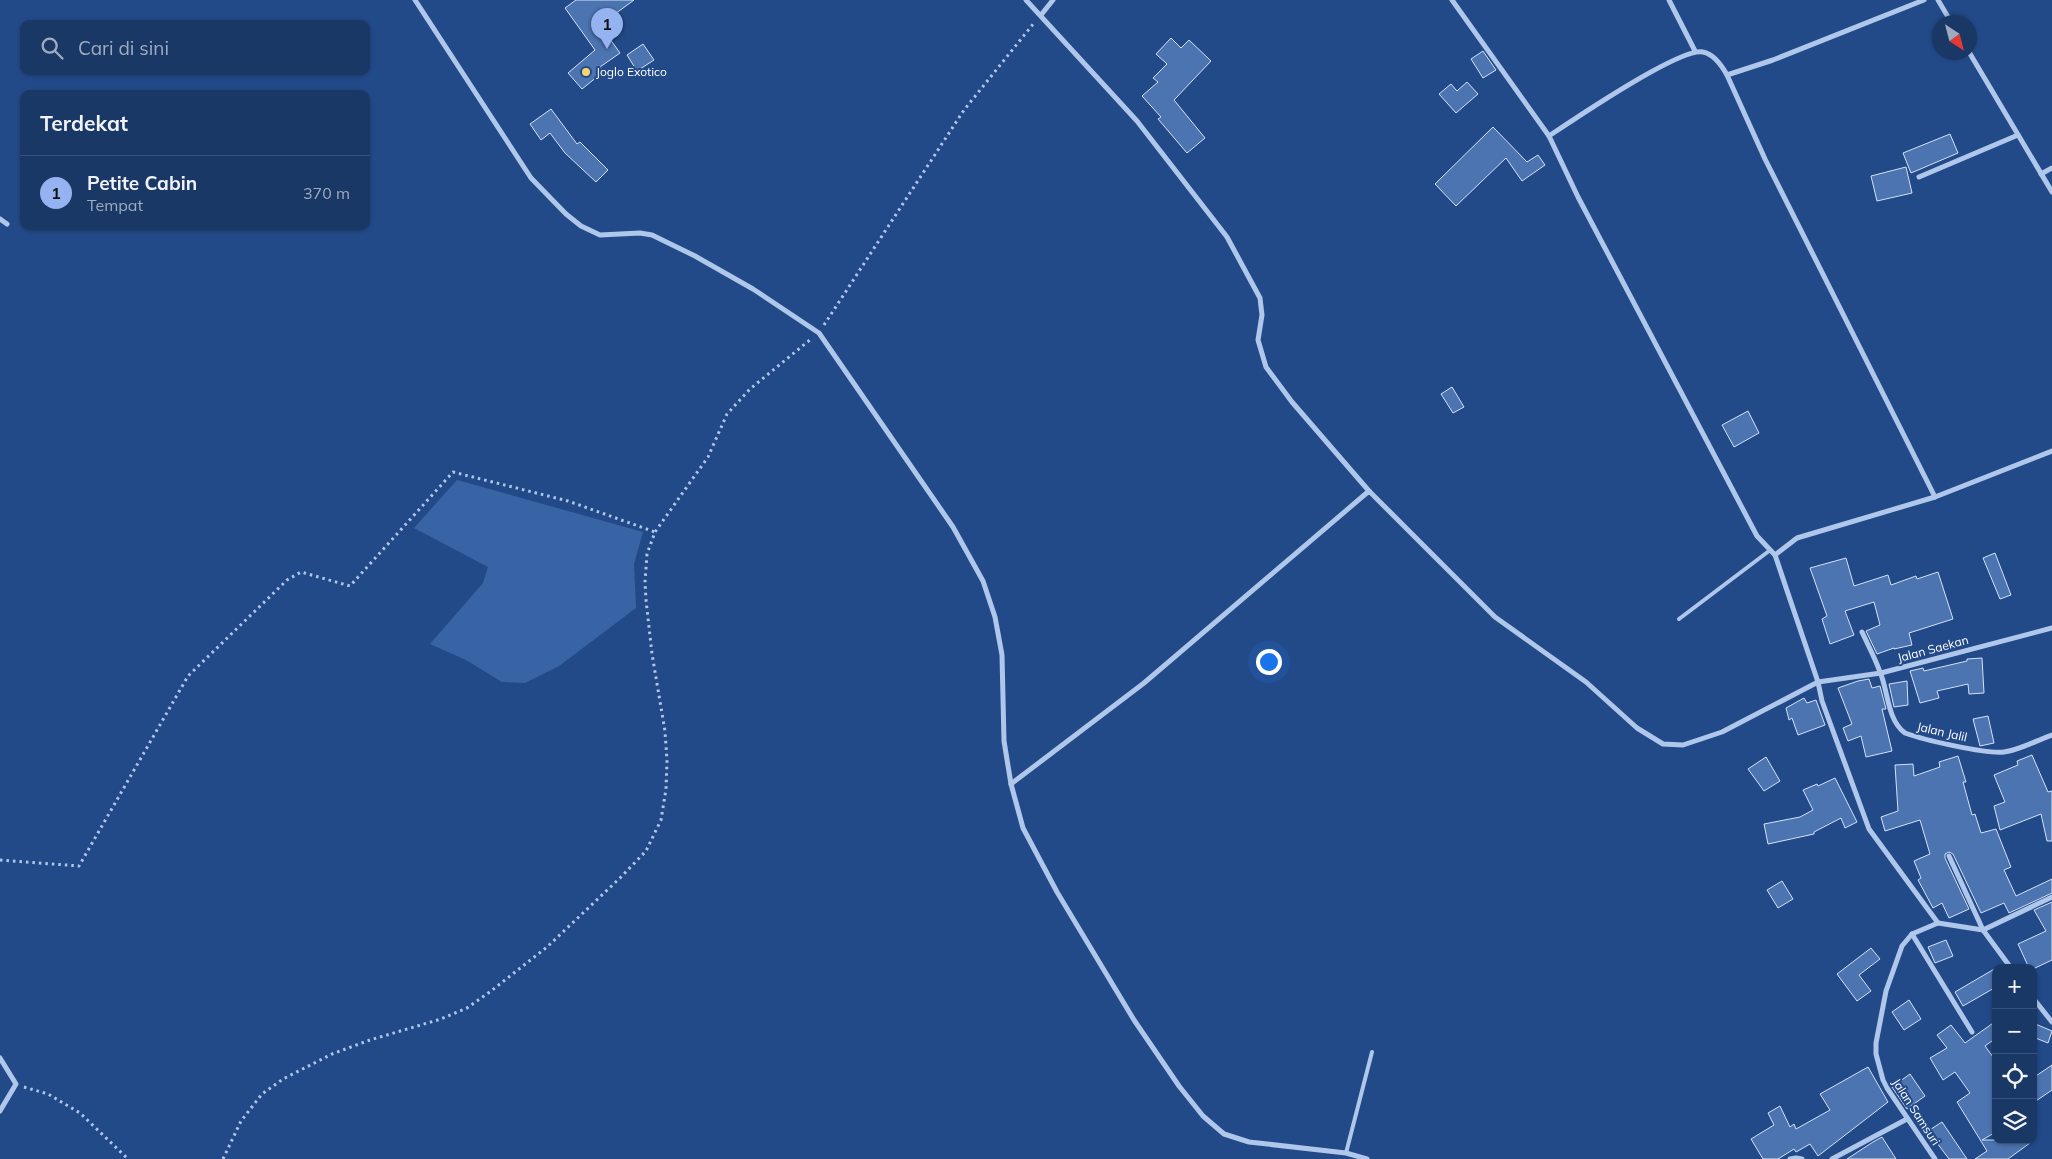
<!DOCTYPE html>
<html lang="id">
<meta charset="utf-8">
<style>
body{margin:0;font-family:Mulish,sans-serif;background:#233f6c;color:#f1f3f6}
.controls{position:absolute;right:15px;bottom:15px;display:grid;overflow:hidden;border-radius:10px;box-shadow:0 1px 4px #0004}
.controls button{width:45px;height:45px;display:grid;place-items:center;padding:0;border:0;border-bottom:1px solid #38527a;background:#1a3866;color:#f1f3f6;font:25px sans-serif}
.compass{position:absolute;left:1932px;top:15px;width:45px;height:45px;border-radius:50%;background:#1a3866;box-shadow:0 1px 4px #0004;rotate:144deg}
.you{position:absolute;left:1268px;top:661px;width:18px;height:18px;margin:-12px;border:4px solid #fff;border-radius:50%;background:#1a73e8;box-shadow:0 0 0 8px #1a73e833}
.badge{display:grid;place-items:center;width:32px;height:32px;border-radius:50%;background:#95b2f1;color:#111;font-size:16px;font-weight:700}
.pin{position:absolute;translate:-50% -41px;filter:drop-shadow(0 1px 2px #0008)}
.pin::after{content:'';position:absolute;top:26px;width:18px;height:15px;background:inherit;clip-path:polygon(0 0,100% 0,50% 100%)}
.list{margin:0;padding:0;list-style:none}
h2{display:flex;justify-content:space-between;align-items:center;height:65px;margin:0;padding:0 20px;font-size:21px}
h2 small{font-size:16px;font-weight:400;color:#9facbf}
.list li{display:grid;grid-template-columns:32px 1fr auto;gap:15px;align-items:center;box-sizing:border-box;height:75px;padding:0 20px;border-top:1px solid #38527a}
.list b{display:block;font-size:19px;white-space:nowrap}
.list p{margin:0;font-size:16px;white-space:nowrap;color:#9facbf}
.list em{font-size:16px;font-style:normal;color:#9facbf}
.icon{flex:none;width:28px;height:28px;fill:none;stroke:currentColor;stroke-width:2;stroke-linecap:round;stroke-linejoin:round}
.map{position:relative;flex:none;width:2052px;height:1159px;overflow:hidden}
.search{position:absolute;background:#1a3866;box-shadow:0 1px 4px #0004;left:20px;top:20px;width:350px;height:55px;display:flex;align-items:center;gap:12px;box-sizing:border-box;padding:0 18px;border-radius:10px;color:#9facbf;font-size:19px}
.panel{position:absolute;background:#1a3866;box-shadow:0 1px 4px #0004;left:20px;top:90px;width:350px;height:140px;border-radius:10px}
.map>svg:first-child{display:block}
.green{fill:#3864a5}
.building{fill:#4c74b0;stroke:#d3e2f7}
.lines{fill:none;stroke-linecap:round;stroke-linejoin:round}
.path{stroke:#afc7ea;stroke-width:3;stroke-dasharray:2.5 4;stroke-linecap:butt}
.service{stroke:#afc7ea;stroke-width:4}
.minor{stroke:#afc7ea;stroke-width:5}
.poi-dot{fill:#f4d572;stroke:#234a88;stroke-width:2}
.labels{text-anchor:middle;stroke-width:4;stroke-linejoin:round;paint-order:stroke}
.poi-label{font-size:12px;fill:#fff;stroke:#234a88;text-anchor:start}
.street-label{font-size:12px;fill:#fff;stroke:#234a88}
</style>
<div class="map">
<svg width="2052" height="1159" viewBox="0 0 2052 1159">
<rect width="100%" height="100%" fill="#234a88"/>
<path class="green" d="M457,480L643,532L634,564L636,608L559,666L525,683L502,682L466,660L430,644L483,583L488,567L414,528Z"/>
<g class="building">
<path d="M576,0H634L600,25L620,53L600,67L603,72L582,89L568,73L595,50L565,8Z"/>
<path d="M1171,38L1181,48L1189,40L1211,61L1174,100L1205,138L1187,153L1158,119L1161,117L1142,96L1158,82L1153,78L1167,64L1156,54Z"/>
<path d="M643,44L654,60L637,71L627,55Z"/>
<path d="M1483,51L1496,70L1483,78L1471,59Z"/>
<path d="M1467,82L1478,94L1456,113L1439,94L1451,84L1457,91Z"/>
<path d="M551,109L577,144L580,142L608,170L596,182L565,153L550,133L541,140L530,124Z"/>
<path d="M1493,127L1527,162L1538,155L1545,165L1522,181L1506,158L1456,206L1435,184Z"/>
<path d="M1950,134L1958,153L1911,173L1903,153Z"/>
<path d="M1906,167L1912,193L1877,201L1871,176Z"/>
<path d="M1452,387L1464,407L1453,413L1441,394Z"/>
<path d="M1748,411L1759,433L1734,447L1722,425Z"/>
<path d="M1995,553L2011,595L2000,599L1983,558Z"/>
<path d="M1846,558L1854,586L1888,575L1891,585L1916,576L1917,579L1938,572L1953,619L1909,633L1912,645L1894,649V648L1877,654L1866,631L1880,625L1874,602L1845,611L1854,635L1830,644L1822,619L1827,616L1810,568Z"/>
<path d="M1982,658L1984,693L1969,694L1968,684L1937,691L1939,698L1920,703L1910,671L1923,668L1924,671L1967,661V659Z"/>
<path d="M1869,679L1872,688L1880,686L1886,709H1882L1892,751L1866,757L1861,736L1848,741L1843,728L1852,724L1838,688L1858,681Z"/>
<path d="M1907,681L1908,705L1894,707L1889,684Z"/>
<path d="M1804,698L1807,703L1816,700L1825,725L1798,735L1792,718L1789,720L1786,708Z"/>
<path d="M1988,716L1994,743L1980,746L1973,719Z"/>
<path d="M2032,755L2048,792L2052,791V841H2047L2041,814L2000,830L1994,806L2005,802L1994,775L2018,765L2017,761Z"/>
<path d="M1958,756L1966,782H1963L1972,815L1975,814L1981,833L1996,829L2011,867L2004,870L2016,896L2052,879V893L2009,913L2004,903L1981,913L1953,854L1949,852L1945,854V858L1969,909L1949,918L1942,903L1933,908L1918,880L1921,878L1914,861L1930,854L1920,820L1885,831L1881,817L1898,811L1895,765L1913,764L1914,776L1940,767L1939,762Z"/>
<path d="M1766,757L1780,781L1764,791L1748,769Z"/>
<path d="M1835,778L1857,822L1845,828L1841,818L1814,832V834L1768,844L1764,824L1800,817L1813,810L1803,790L1817,784L1818,786Z"/>
<path d="M1782,881L1793,899L1778,908L1767,890Z"/>
<path d="M2052,902V960L2033,969V968H2029L2018,944L2046,931L2034,910Z"/>
<path d="M1946,940L1953,956L1935,963L1928,947Z"/>
<path d="M1871,948L1880,959L1859,975L1871,991L1857,1001L1837,974Z"/>
<path d="M1996,968V987L1963,1006L1955,992Z"/>
<path d="M1909,1000L1921,1019L1904,1030L1892,1012Z"/>
<path d="M1996,1021V1038L1985,1046L1996,1061V1132L1982,1140H2034L2008,1159H1975L1987,1151L1957,1102L1970,1093L1955,1072L1943,1080L1930,1058L1947,1048L1937,1035L1951,1025L1965,1043Z"/>
<path d="M2033,1023L2052,1031L2048,1043L2033,1037Z"/>
<path d="M2052,1065V1090L2033,1103V1078Z"/>
<path d="M1868,1067L1888,1102L1818,1156L1810,1144L1796,1152L1794,1149L1778,1159H1763L1751,1139L1774,1125L1768,1113L1780,1106L1790,1127L1794,1124L1796,1129L1830,1110L1820,1094Z"/>
<path d="M1910,1074L1925,1096L1907,1109L1892,1087Z"/>
<path d="M1942,1122L1967,1159H1949L1928,1131Z"/>
<path d="M1882,1137L1896,1159H1847L1873,1142Z"/>
</g>
<g class="lines">
<g class="path">
<path d="M824,325L964,110L1034,23"/>
<path d="M0,860L79,866L188,676L287,580L301,572L350,586L453,472L568,501L655,532"/>
<path d="M24,1087L48,1094L80,1113L128,1159"/>
<path d="M223,1159L241,1121L262,1094L283,1079L332,1054L370,1040L441,1019L467,1008L491,991L547,947L620,878L646,851L661,820L666,789L667,761L665,731L652,654L646,600L645,582L647,554L655,532L708,457L727,414L750,389L811,339"/>
</g>
<g class="service">
<path d="M1679,619L1769,551"/>
<path d="M1346,1153L1372,1052"/>
</g>
<g class="minor">
<path d="M415,0L531,178L566,214L581,226L600,235L640,233L652,235L695,256L753,289L819,333L953,527L983,581L995,617L1002,655L1004,741L1011,784L1023,828L1057,892L1134,1020L1179,1086L1203,1116L1224,1134L1249,1142L1346,1153L1367,1159"/>
<path d="M1026,0L1137,121L1227,237L1260,298L1262,315L1258,340L1266,367L1292,402L1369,491"/>
<path d="M1452,0L1549,136L1578,197L1757,536L1775,555L1818,682L1822,701L1869,829L1938,923"/>
<path d="M1669,0L1695,51"/>
<path d="M1938,0L1951,22"/>
<path d="M1041,15L1053,0"/>
<path d="M1969,52L2052,192"/>
<path d="M1727,75L1773,60L1924,0"/>
<path d="M1549,136C1573,120 1680,47 1703,52C1714,54 1722,66 1727,75L1765,159L1935,497"/>
<path d="M2041,174L2052,168"/>
<path d="M1919,177L2018,135"/>
<path d="M0,219L7,224"/>
<path d="M1775,555L1797,538L1935,497L2052,451"/>
<path d="M1862,632C1868,645 1875,658 1880,672C1888,690 1887,720 1905,733C1924,740 1985,754 2004,752C2020,750 2037,740 2052,735"/>
<path d="M1011,784L1144,683L1369,491L1495,617L1586,682L1637,728L1663,744L1683,745L1722,732L1818,682L1881,673L2052,628"/>
<path d="M1949,856L1983,930L2011,968"/>
<path d="M1912,934L1972,1032"/>
<path d="M2033,998L2052,1022"/>
<path d="M0,1058L16,1084L0,1111"/>
<path d="M1790,1159L1796,1158L1802,1159"/>
<path d="M1832,1159L1907,1119"/>
<path d="M1935,1159L1887,1088L1883,1080L1876,1054V1043L1886,991L1902,946L1912,934L1938,923L1983,930L2052,897"/>
</g>
</g>
<circle class="poi-dot" cx="586" cy="72" r="5"/>
<g class="labels">
<g class="poi-label">
<text x="596" y="76">Joglo Exotico</text>
</g>
<g class="street-label">
<text transform="translate(1933 649) rotate(-15)" y="4">Jalan Saekan</text>
<text transform="translate(1942 732) rotate(13)" y="4">Jalan Jalil</text>
<text transform="translate(1916 1112) rotate(57)" y="4">Jalan Samsuri</text>
</g>
</g>
</svg>
<div class="controls">
<button>+</button>
<button>−</button>
<button><svg class="icon" aria-label="locate" viewBox="0 0 24 24"><circle cx="12" cy="12" r="6"/><path d="M12 2v4M12 18v4M2 12h4M18 12h4"/></svg></button>
<button><svg class="icon" aria-label="layers" viewBox="0 0 24 24"><path d="M12 4l9 5-9 5-9-5zM3 14l9 5 9-5"/></svg></button>
</div>
<svg class="compass" viewBox="-18 -18 36 36"><path d="M0-13l5 13h-10z" fill="#e53935"/><path d="M0 13l5-13h-10z" fill="#9facbf"/></svg>
<div class="you"></div>
<div class="pin badge" style="left:607px;top:49px">1</div>
<div class="search"><svg class="icon" aria-label="search" viewBox="0 0 24 24"><circle cx="10" cy="10" r="6"/><path d="M15 15l6 6"/></svg>Cari di sini</div>
<section class="panel">
<h2>Terdekat<small></small></h2>
<ul class="list">
<li><span class="badge">1</span><div><b>Petite Cabin</b><p>Tempat</p></div><em>370 m</em></li>
</ul>
</section>
</div>
